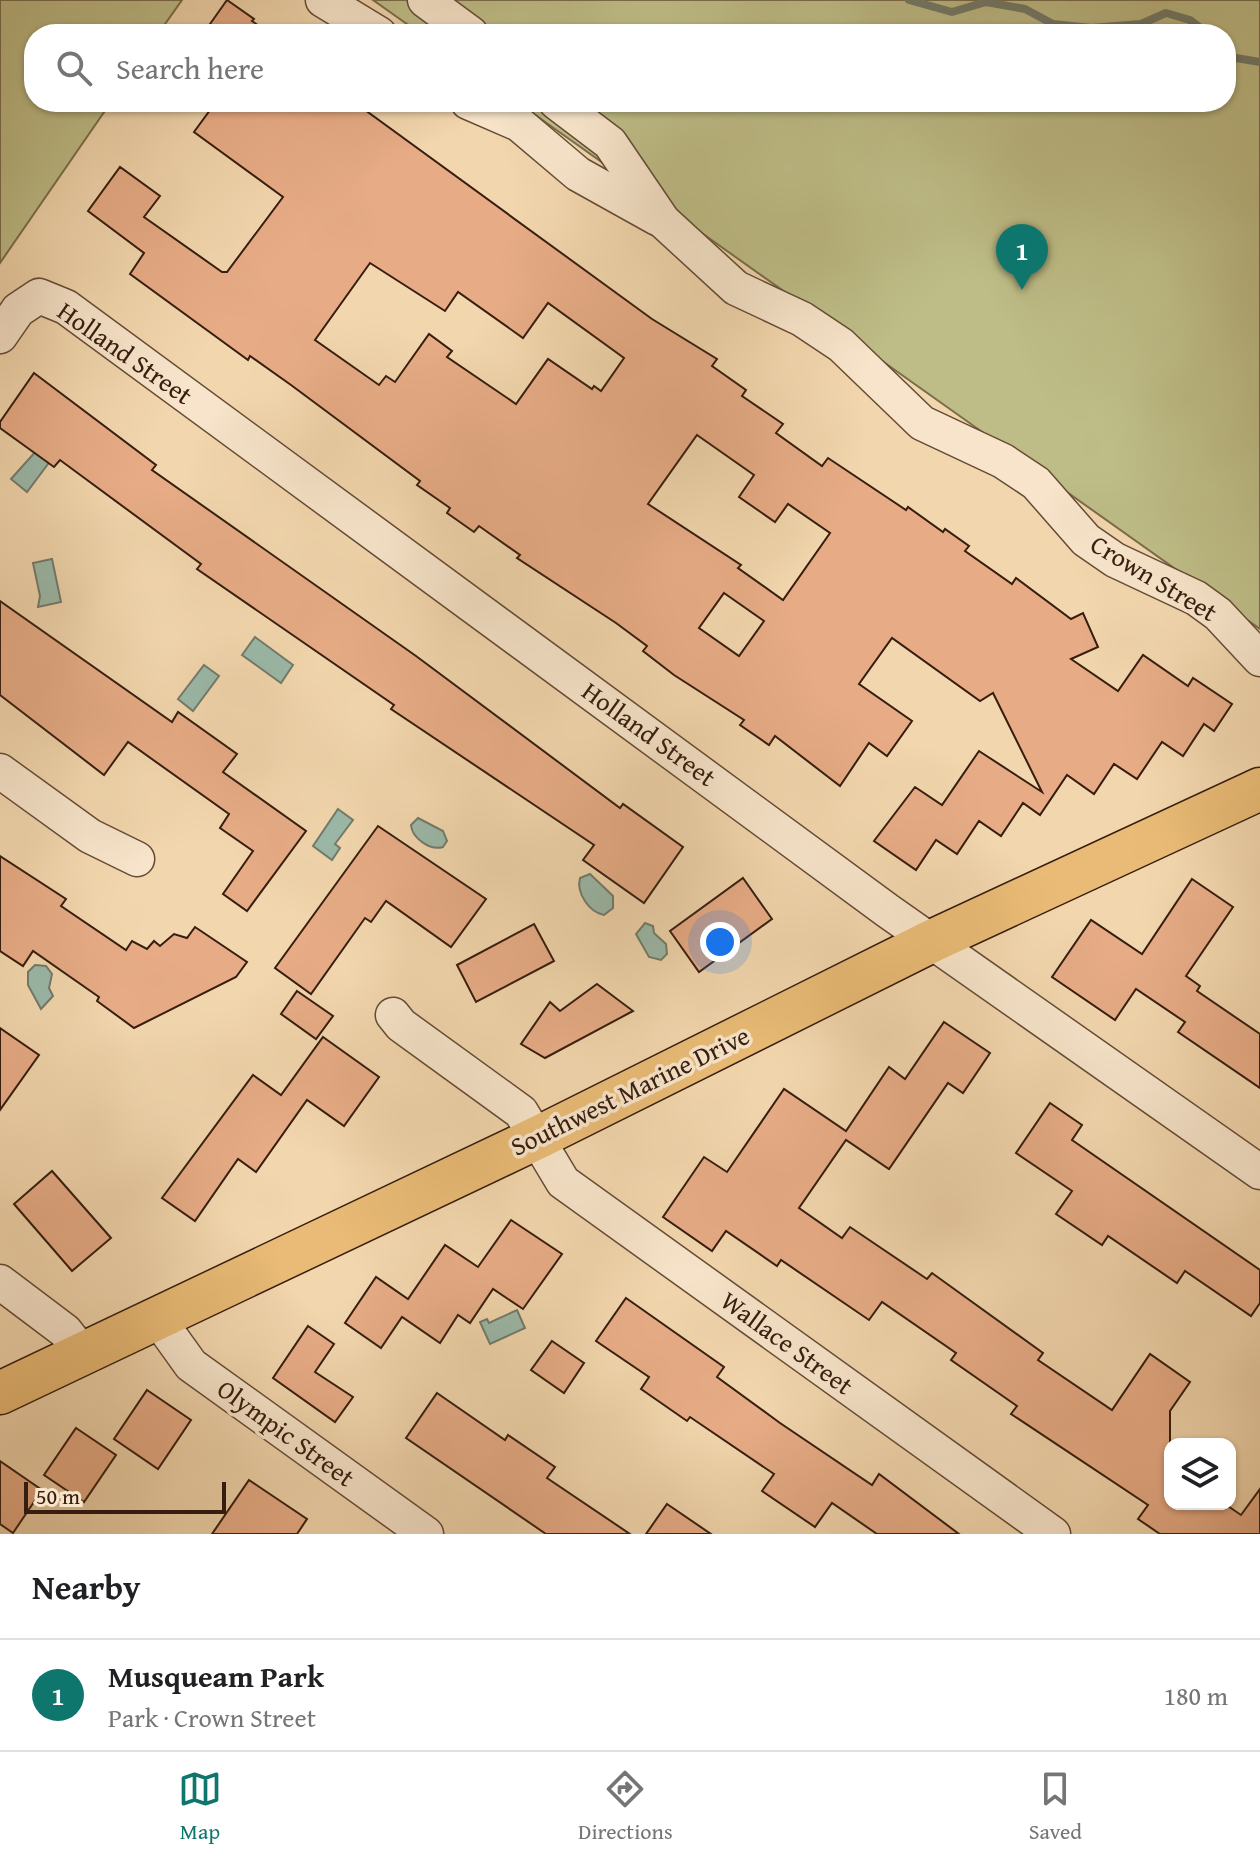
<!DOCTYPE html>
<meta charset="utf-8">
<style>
body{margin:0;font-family:"Gentium Book Plus",serif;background:#f2f2f2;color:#202124}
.controls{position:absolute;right:24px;bottom:24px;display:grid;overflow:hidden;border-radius:16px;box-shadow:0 2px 6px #0004}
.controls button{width:72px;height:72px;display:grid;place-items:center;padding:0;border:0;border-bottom:2px solid #e0e0e0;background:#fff;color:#202124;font:40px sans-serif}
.scale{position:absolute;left:24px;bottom:20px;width:202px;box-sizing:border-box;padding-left:8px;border:4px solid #361d0f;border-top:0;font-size:22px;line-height:28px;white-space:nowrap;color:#361d0f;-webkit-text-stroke:6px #f7e4ca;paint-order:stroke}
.you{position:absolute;left:720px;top:942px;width:28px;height:28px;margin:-20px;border:6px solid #fff;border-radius:50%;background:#1a73e8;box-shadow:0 0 0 12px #1a73e833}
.badge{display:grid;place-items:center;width:52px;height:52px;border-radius:50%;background:#0f766e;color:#fff;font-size:26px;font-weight:700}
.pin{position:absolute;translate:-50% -66px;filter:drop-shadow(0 2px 4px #0008)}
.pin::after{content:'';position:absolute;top:42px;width:28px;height:24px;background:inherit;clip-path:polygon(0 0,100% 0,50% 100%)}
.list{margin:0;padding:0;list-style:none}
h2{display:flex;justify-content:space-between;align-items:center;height:104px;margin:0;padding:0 32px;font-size:34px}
h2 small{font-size:26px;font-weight:400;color:#757577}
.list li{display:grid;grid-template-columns:52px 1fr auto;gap:24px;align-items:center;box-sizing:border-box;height:112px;padding:0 32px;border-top:2px solid #e0e0e0}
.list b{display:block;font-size:30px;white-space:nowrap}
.list p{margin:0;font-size:26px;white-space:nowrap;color:#757577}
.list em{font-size:26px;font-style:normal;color:#757577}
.icon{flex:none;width:44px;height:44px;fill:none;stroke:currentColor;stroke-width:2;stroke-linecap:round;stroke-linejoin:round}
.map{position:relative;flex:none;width:1260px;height:1534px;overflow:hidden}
.search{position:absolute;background:#fff;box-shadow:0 2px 6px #0004;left:24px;right:24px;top:24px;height:88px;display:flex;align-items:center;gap:20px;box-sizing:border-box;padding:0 28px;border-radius:32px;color:#757577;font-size:30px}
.sheet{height:216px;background:#fff}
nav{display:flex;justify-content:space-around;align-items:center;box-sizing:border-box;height:112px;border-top:2px solid #e0e0e0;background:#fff;font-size:22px;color:#757577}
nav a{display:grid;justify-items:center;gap:4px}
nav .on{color:#0f766e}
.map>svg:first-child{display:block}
.green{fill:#bebd87;stroke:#7a6d4b;stroke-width:2}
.water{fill:#9bb9a9;stroke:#737b6b;stroke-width:2}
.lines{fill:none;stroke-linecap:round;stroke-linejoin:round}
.stream{stroke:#737b6b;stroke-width:8}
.building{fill:#e7ac86;stroke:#361d0f;stroke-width:2;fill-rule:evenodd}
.minor-casing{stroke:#654b36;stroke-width:37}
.major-casing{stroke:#361d0f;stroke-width:45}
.minor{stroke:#f7e4ca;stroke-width:34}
.major{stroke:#e9bb76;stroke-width:42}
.labels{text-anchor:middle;stroke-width:7;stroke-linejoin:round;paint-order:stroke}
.street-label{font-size:26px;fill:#361d0f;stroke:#f7e4ca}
</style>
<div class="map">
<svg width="1260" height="1534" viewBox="0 0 1260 1534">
<rect width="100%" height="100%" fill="#f2d6ad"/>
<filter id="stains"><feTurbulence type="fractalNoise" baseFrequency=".0025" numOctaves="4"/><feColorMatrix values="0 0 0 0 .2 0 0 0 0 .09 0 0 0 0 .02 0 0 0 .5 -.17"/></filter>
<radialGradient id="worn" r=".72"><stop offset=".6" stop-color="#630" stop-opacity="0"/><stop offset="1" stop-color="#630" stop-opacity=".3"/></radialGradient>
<g class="green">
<path d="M0,0H182L158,34H34V102H111L0,263Z"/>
<path d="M373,0H1260V629L517,102H1226V34H421Z"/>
</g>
<g class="water">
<path d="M36,451L48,460V464L27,492L11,479Z"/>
<path d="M52,559L61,602L38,607L40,596L33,563Z"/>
<path d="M255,637L293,665L281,683L242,655Z"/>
<path d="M204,665L219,676L193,711L178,699Z"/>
<path d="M338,809L353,820L335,844L340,848L332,860L313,846Z"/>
<path d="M418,818L443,831L447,841L443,847C430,851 412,838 411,825Z"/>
<path d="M590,874L613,896V908L604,915C589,912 576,893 580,878Z"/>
<path d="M645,923L653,926L654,933L666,944L667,954L661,960L649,957L636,934Z"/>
<path d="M35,965L46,966L52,974L49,988L53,996L41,1009L28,985V972Z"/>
<path d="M517,1310L525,1328L490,1344L480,1322L487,1319L489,1323Z"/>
</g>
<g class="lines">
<g class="stream">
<path d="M909,0L952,12L986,2L1025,9L1053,24L1091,28L1141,24L1166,13L1190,20L1208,34"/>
<path d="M1226,52L1230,57L1260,62"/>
</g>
</g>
<g class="building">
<path d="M227,0L254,19L252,21L270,34H203Z"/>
<path d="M216,102H354L652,319L717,359L712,366L746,390L742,396L783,424L776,433L822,466L828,458L906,510L908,507L943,532L945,529L969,546L965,551L1012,584L1016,578L1071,619L1083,613L1098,647L1071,659L1118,691L1143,655L1188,686L1193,678L1232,704L1214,731L1204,724L1183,756L1162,742L1137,779L1114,764L1094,794L1067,775L1040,815L1023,803L1001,836L979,821L957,854L936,840L916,870L874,841L915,787L942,805L979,751L1042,792L993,693L980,701L892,638L859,684L912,721L887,756L869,743L840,786L775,736L769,745L740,725L744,720L674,675L643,651L647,646L616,623L517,558L520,555L479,526L474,532L447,513L450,508L417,485L420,481L291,385L250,356L248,360L130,274L144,253L88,211L120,167L160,196L144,217L222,272H227L283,197L194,132ZM370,263L445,311L458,292L523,338L548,303L624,358L601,391L594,386L592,389L548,359L516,404L447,357L452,351L429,334L395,382L386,376L379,385L315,340ZM697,435L754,475L739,497L775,522L788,504L830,533L783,600L738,568L741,565L648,504ZM724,593L764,621L739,656L699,628Z"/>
<path d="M34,373L156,465L152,470L416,656L620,808L623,804L683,847L644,903L583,860L594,845L391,709L394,705L197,569L201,564L60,460L54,467L0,428V422Z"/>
<path d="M0,601L172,722L178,712L237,754L223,772L306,831L247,911L223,894L253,851L220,828L229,814L128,742L104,775L0,695Z"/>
<path d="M378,826L486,899L451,947L386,901L371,922L365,918L311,994L275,968Z"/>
<path d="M0,856L66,899L61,906L126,950L132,941L147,949L154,941L160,946L174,934L187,938L195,927L247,962L236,977L134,1028L97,1001L99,997L33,951L23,966L0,951Z"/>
<path d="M743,878L772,919L699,972L670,931Z"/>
<path d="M1192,879L1233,907L1186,976L1200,986L1197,991L1260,1034V1088L1178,1032L1185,1022L1136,989L1115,1020L1052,977L1091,920L1142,954Z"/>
<path d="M534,924L554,961L476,1002L457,965Z"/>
<path d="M597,984L633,1011L545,1058L521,1044L550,1002L560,1011Z"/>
<path d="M297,991L333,1016L316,1039L281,1014Z"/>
<path d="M944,1022L990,1053L963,1093L948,1083L889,1169L846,1140L799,1208L842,1238L850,1227L927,1279L932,1273L1043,1353L1038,1360L1112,1410L1150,1354L1190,1382L1170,1411V1504H1225L1241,1515L1260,1489V1534H1160L1138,1519L1148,1505L1011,1414L1017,1406L951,1360L956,1353L882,1302L869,1320L781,1260L777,1266L726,1231L712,1251L663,1217L704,1157L727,1172L784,1089L846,1131L889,1067L905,1079Z"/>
<path d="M0,1028L39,1055L0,1110Z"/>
<path d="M323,1037L379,1077L344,1126L307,1100L256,1172L238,1159L195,1221L162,1198L253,1075L281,1095Z"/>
<path d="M1050,1103L1082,1125L1072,1140L1260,1270V1303L1251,1316L1185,1271L1177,1283L1108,1236L1102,1245L1056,1214L1072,1191L1016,1153Z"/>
<path d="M52,1171L111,1238L72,1271L14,1204Z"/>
<path d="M511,1220L562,1254L523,1309L493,1289L470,1323L458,1315L440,1343L402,1317L381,1348L345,1323L376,1277L408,1299L445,1245L478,1267Z"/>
<path d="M626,1298L724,1367L717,1377L780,1423L872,1485L879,1474L959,1534H877L832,1503L815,1527L762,1491L774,1474L690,1417L687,1421L641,1389L649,1377L596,1341Z"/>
<path d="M308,1326L334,1344L315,1372L353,1397L335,1422L273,1378Z"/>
<path d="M552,1341L584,1363L564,1393L531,1370Z"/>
<path d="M147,1390L191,1420L158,1469L114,1439Z"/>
<path d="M437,1393L505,1440L508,1435L555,1467L547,1478L630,1534H546L406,1438Z"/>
<path d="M76,1428L116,1455L84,1502L44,1475Z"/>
<path d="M0,1461L42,1490L13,1533L0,1524Z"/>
<path d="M249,1480L307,1519L297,1534H212Z"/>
<path d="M667,1504L711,1534H646Z"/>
</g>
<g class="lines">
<g class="minor-casing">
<g id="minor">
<path d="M323,0L379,34"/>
<path d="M425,0L471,34"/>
<path d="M468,102L519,124L578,174L657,218"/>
<path d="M556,102L610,143L663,221L736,288L802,319L841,345L922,423L1003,461L1036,483L1086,540L1115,560L1196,598L1218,614L1260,659"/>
<path d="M0,336L18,310L39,296L66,307L888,911L1260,1172"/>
<path d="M0,771L90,836L137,859"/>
<path d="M393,1015L401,1025L521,1112L563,1182L1053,1534"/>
<path d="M0,1282L65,1331L83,1354"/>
<path d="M158,1319L191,1365L426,1534"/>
</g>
</g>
<g class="major-casing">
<path id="major" d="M0,1393L539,1137L932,941L1260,789"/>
</g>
<use href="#minor" class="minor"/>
<use href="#major" class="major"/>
</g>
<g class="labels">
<g class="street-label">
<text transform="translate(125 353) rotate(35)" y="9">Holland Street</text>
<text transform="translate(1154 578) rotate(31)" y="9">Crown Street</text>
<text transform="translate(649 734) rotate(36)" y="9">Holland Street</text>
<text transform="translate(630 1091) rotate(-26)" y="9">Southwest Marine Drive</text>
<text transform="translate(787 1343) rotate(36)" y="9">Wallace Street</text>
<text transform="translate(286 1433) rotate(36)" y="9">Olympic Street</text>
</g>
</g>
<rect width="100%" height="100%" filter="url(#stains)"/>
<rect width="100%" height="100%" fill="url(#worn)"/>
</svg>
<div class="controls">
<button><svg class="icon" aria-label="layers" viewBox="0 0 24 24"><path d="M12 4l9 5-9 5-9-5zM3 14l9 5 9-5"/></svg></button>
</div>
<div class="scale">50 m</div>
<div class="you"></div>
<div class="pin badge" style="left:1022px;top:290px">1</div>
<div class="search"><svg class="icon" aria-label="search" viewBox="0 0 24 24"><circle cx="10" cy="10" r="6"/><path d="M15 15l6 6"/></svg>Search here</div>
</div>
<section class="sheet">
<h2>Nearby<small></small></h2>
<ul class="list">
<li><span class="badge">1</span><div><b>Musqueam Park</b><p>Park · Crown Street</p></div><em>180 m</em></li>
</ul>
</section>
<nav>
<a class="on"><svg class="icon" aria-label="map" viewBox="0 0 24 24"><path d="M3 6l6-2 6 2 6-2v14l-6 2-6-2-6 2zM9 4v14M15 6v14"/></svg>Map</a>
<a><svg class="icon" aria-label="directions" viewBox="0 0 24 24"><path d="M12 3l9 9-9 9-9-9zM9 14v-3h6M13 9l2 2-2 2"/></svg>Directions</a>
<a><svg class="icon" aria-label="saved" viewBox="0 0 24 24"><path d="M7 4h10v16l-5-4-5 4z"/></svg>Saved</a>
</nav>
